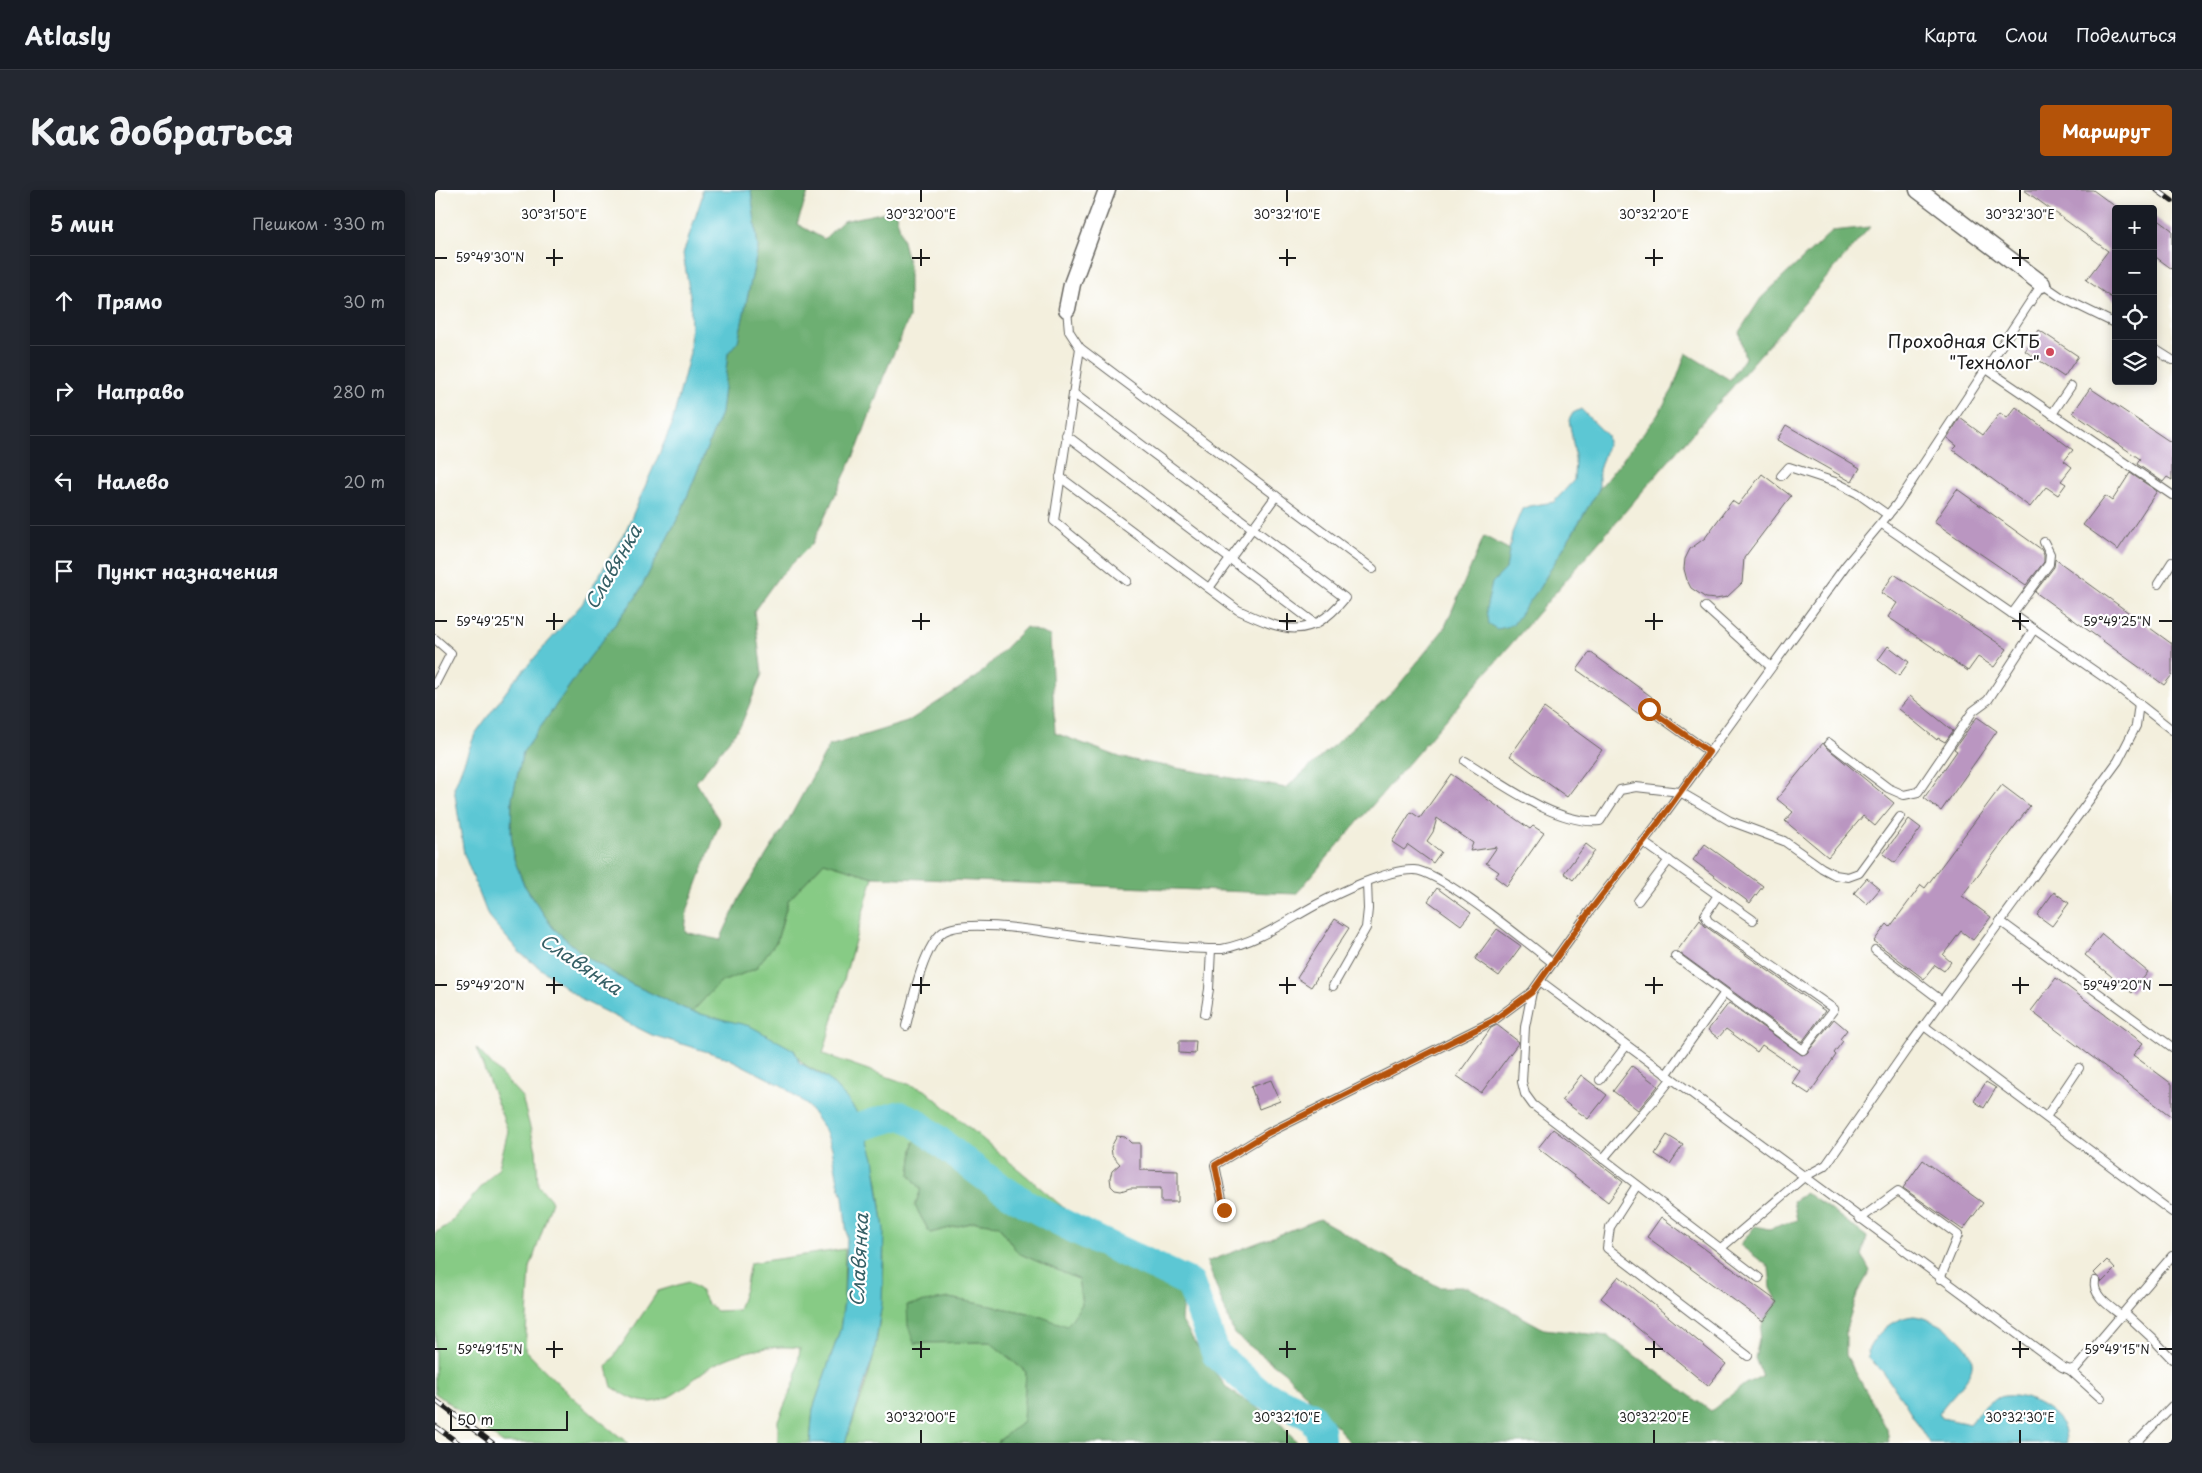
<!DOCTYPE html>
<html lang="ru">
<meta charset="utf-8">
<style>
body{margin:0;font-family:"Playpen Sans",sans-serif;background:#242831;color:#f1f3f6}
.controls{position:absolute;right:15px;top:15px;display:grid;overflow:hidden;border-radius:5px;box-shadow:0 2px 12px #0003}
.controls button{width:45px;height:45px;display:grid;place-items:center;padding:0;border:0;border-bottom:1px solid #363941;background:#171b24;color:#f1f3f6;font:25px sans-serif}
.scale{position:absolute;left:15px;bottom:12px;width:118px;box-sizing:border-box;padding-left:5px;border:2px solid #1c1c1c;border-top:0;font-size:14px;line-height:18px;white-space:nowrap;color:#1c1c1c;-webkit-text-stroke:4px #fff;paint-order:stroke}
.stop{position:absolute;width:15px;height:15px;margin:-11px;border:4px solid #b45309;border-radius:50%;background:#fff}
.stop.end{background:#b45309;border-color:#fff;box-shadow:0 1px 5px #0008}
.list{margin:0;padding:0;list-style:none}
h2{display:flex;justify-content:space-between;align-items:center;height:65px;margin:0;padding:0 20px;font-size:21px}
h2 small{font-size:16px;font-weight:400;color:#9ea1a6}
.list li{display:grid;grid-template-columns:32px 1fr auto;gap:15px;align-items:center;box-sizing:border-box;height:90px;padding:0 20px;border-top:1px solid #363941}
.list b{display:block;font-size:19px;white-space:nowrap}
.list em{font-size:16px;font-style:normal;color:#9ea1a6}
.icon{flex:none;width:28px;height:28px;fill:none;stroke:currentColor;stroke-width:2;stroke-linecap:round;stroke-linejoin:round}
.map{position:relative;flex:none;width:1737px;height:1253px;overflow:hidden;border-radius:5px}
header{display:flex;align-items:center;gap:30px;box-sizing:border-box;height:70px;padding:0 25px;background:#171b24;border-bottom:1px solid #363941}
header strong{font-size:24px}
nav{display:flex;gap:28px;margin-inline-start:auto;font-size:18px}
.intro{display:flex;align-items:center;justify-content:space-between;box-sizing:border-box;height:120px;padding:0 30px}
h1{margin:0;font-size:35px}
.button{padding:12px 22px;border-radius:5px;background:#b45309;color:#fff;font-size:18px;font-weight:700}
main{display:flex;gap:30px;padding:0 30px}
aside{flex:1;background:#171b24;border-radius:5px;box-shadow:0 2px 12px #0003}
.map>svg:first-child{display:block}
.green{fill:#87cb85;stroke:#527450}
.forest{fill:#6daf72;stroke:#446647}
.water{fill:#5cc7d4;stroke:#3c7278}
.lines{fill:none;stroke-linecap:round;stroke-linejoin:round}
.river{stroke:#5cc7d4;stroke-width:29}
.building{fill:#ba96c1}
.lane-casing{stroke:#676660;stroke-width:10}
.street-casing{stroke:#676660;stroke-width:19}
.lane{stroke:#fff;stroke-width:8}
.street{stroke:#fff;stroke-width:16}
.rail-casing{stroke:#1c1c1c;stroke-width:5.5}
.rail{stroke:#fff;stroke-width:4;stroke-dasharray:11;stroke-linecap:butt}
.route{stroke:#b45309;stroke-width:6}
.ticks{fill:none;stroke:#1c1c1c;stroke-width:2}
.poi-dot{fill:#d1495b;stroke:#fff;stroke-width:2}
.labels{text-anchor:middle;stroke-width:4.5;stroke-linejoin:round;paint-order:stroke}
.poi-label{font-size:18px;fill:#1c1c1c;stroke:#fff;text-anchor:end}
.water-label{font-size:19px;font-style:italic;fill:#366066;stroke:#fff}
.ticks-label{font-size:12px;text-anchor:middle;fill:#1c1c1c;stroke:#fff;stroke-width:4.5;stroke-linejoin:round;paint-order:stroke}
</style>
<header>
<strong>Atlasly</strong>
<nav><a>Карта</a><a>Слои</a><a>Поделиться</a></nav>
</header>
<div class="intro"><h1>Как добраться</h1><a class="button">Маршрут</a></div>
<main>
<aside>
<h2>5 мин<small>Пешком · 330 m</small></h2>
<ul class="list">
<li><svg class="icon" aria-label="ahead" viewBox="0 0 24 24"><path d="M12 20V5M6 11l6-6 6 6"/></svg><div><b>Прямо</b></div><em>30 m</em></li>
<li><svg class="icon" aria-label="right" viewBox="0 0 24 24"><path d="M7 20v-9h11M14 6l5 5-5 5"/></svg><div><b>Направо</b></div><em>280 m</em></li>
<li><svg class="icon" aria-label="left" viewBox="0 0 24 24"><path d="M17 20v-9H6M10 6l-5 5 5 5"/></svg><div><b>Налево</b></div><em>20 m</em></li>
<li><svg class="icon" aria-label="arrive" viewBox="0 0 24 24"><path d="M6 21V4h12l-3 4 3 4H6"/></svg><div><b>Пункт назначения</b></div></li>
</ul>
</aside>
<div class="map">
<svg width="1737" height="1253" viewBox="0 0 1737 1253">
<rect width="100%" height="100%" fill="#fff"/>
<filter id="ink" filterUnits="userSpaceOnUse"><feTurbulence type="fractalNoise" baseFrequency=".02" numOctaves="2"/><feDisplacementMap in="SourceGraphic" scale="10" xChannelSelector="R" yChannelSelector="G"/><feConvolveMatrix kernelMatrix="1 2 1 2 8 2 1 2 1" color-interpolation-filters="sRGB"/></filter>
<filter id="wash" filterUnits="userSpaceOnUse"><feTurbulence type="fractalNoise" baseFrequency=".0096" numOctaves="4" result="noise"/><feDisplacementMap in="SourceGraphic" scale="20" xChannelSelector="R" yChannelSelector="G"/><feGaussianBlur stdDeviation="1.12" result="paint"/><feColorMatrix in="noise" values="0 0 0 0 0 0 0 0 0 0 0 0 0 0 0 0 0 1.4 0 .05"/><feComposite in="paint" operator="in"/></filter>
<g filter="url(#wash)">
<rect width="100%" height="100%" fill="#f3efdd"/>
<g class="green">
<path d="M389,672L438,687L388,864L490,900L629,1018L580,995L518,953L486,925L463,920L427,930C417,916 406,902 394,890C379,876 370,882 359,860L257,822L284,793L320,779L342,751L353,711Z"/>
<path d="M41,858L87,907L101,960L103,995L117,1011L95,1078L90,1160C122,1194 156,1225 193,1253H68L0,1203V1043L13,1035L64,977L73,941Z"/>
<path d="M462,932L473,933L488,943L479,952L475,985L486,999L480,1016L495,1043L539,1032L563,1035L583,1063L643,1089L647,1114L632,1137L598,1124L514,1108L479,1153L555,1152L591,1182L588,1231L561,1253H410C420,1223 433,1193 439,1163C454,1090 452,1012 431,941L443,935Z"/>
<path d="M410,1059L409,1111L405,1140L378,1219L375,1253H343V1230L361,1189L365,1158C336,1154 300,1162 275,1177C256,1189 240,1210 216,1212C201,1213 189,1204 177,1197L172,1177L223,1101L253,1092L265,1100L272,1113L281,1121L303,1120L310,1099L315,1073Z"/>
</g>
<g class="forest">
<path d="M316,0H374L362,34L389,49L408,31L460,20L474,75V128L448,188L423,257L377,354L342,389L319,421L327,484L306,535L261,592L285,632L252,721L250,742L285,750L305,707L354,629L394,556L472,532L542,487L591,437L615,446L620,543L687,568L851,598L959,501L1009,439L1049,346L1075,360L1071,379L1057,394L1051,419L1103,400L1164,299L1222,226L1238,199L1251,163L1295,190L1310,168L1304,142L1326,108L1397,41L1435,37L861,704L438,687L389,672L353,711L342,751L320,779L284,793L257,822L196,794L150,766L118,738L89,695L79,669L76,642L77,608L88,562L154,468L201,407L245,324L286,223L293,163L303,151L323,58Z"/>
<path d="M488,943L571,1009L676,1064L749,1100L746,1130L772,1172L793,1199L843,1231L863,1253H561L588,1231L591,1182L555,1152L479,1153L473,1136L472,1115L514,1108L598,1124L632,1136L647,1114L643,1089L583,1063L563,1035L539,1032L495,1043L480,1016L486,999L475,985L479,952Z"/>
<path d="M1371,1003L1399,1022L1432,1047L1427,1066L1435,1081L1422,1104L1411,1139V1165L1452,1239L1454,1253H915L904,1239L849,1182L799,1144L772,1072L885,1029L1004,1097H1033L1109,1139L1173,1146L1276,1221L1310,1194L1327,1186L1320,1168L1328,1131L1343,1112L1336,1098L1334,1077L1305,1055L1320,1036L1334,1039L1362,1030L1358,1011Z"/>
</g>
<g class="water">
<path d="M267,0H316L323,58L303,151L293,163L286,223L245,324L201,407L154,468L88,562L77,608L76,642L79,669L89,695L118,738L150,766L196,794L257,822L315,836L359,860L365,873L392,888L412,909L427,930L439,968L449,1039L447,1113L439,1164L410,1253H375L378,1219L405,1140L409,1111L412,1046L408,1007L403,992L397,958L390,940L372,915L346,895L293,868L217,845L147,810L85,763L53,726L29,664L19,598L40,544L78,492L147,414L191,340L236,237L255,163L256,111L248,64L267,7Z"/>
<path d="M1146,219L1172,245L1173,253L1164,280V299L1103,400L1079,433L1072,437L1062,439L1053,434L1051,419L1057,393L1071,379L1077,343L1087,319L1094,316L1119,312L1139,290L1140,265L1134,230L1138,223Z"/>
<path d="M1479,1126C1500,1128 1548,1156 1535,1183C1527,1198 1513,1209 1504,1223L1507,1228L1535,1234C1540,1229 1544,1220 1550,1216C1555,1212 1564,1206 1570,1206C1591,1204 1616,1217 1627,1234C1631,1240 1630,1247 1632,1253H1494L1470,1213L1448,1182L1434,1168L1433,1160C1443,1141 1458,1128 1479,1126Z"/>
</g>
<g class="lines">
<path class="river" d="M412,941L465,925L479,931C511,956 543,984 577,1005C634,1040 695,1064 755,1093L781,1164L824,1202L875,1225L885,1240L886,1253"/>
</g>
<g id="blocks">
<g class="building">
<path d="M1589,0H1658L1681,17V111L1651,90L1673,61Z"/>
<path d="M1718,26L1737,40V79L1718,65Z"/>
<path d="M1604,140L1643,166L1629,187L1590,161Z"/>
<path d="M1655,198L1737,253V290L1732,287L1728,292L1702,274L1705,269L1638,223Z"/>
<path d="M1581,217L1638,260L1629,271L1637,277L1626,291L1631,294L1623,305L1611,297L1595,317L1518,260L1522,256L1512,248L1525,228L1548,245L1565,223L1572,228Z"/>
<path d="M1351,235L1425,278L1417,292L1342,250Z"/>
<path d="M1695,283L1722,301L1683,360L1648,335L1670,306L1677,311Z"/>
<path d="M1327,284L1356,306L1309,368L1307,393L1292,407L1281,409L1271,408L1256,398L1252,390L1249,379L1250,369L1255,359L1270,348L1297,311L1303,315Z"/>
<path d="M1522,299L1606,359L1609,365V372L1591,395L1499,332Z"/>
<path d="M1620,369L1737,454V485L1729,495L1600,402L1619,377Z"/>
<path d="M1459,384L1572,459L1559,477L1543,467L1533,481L1453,427L1462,413L1446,403Z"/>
<path d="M1453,456L1474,472L1464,486L1443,470Z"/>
<path d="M1155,462L1217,507L1204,524L1142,480Z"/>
<path d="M1475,506L1518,541L1510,552L1503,548L1502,550L1464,519Z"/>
<path d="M1109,518L1167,560L1132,607L1075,566Z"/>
<path d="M1542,527L1562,541L1506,621L1489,608L1522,561L1519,559Z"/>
<path d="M1388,553L1391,557L1459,613L1440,636L1428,626L1393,667L1350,631L1358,622L1342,609Z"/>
<path d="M1016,584L1095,639L1098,636L1109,643L1072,696L1060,687L1064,682L1051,673L1062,657L1035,661L1038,653L1002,628L998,642L992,651L1006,662L998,673L973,655L969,660L957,652L976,622L985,628Z"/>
<path d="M1567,595L1595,616L1527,706L1556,727L1538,750L1526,741L1508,765L1516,772L1509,781L1500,775L1489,789L1439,751L1452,734L1455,737L1486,695L1490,698Z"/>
<path d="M1474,629L1486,638L1460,673L1448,664Z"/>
<path d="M1151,654L1160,661L1138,690L1129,683Z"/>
<path d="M1270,654L1328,696L1315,713L1258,670Z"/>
<path d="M1432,688L1445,699L1432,714L1419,703Z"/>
<path d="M1002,698L1036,723L1026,735L993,711Z"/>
<path d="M1619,702L1634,713L1617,736L1602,725Z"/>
<path d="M900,729L914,738L876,797L862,788Z"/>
<path d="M1265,730L1270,736L1390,821L1367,852L1242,761Z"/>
<path d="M1062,739L1086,756L1064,786L1040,769Z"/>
<path d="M1667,744L1713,782L1697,803L1650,765Z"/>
<path d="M1621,788L1708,853L1698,865L1737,894V927L1596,821Z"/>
<path d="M1294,813L1367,865L1372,863L1399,829L1412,840L1405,849L1408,851L1399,863L1401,865L1374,904L1357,893L1365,881L1327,855L1322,862L1291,839L1283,848L1273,840Z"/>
<path d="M1062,835L1084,852L1046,903L1022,886L1056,838Z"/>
<path d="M744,851H761L760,864L744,863Z"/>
<path d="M1197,876L1223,896L1203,920L1178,901Z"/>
<path d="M1146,885L1172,905L1153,929L1127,910Z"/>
<path d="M836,890L845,911L824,919L816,897Z"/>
<path d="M1551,892L1561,898L1549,918L1539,911Z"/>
<path d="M1118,939L1188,992L1173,1012L1103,958Z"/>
<path d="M1232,945L1248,955L1235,974L1220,964Z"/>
<path d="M682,946L690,947L696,953H705V980L743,981V1012H726V998H695L686,1001L680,1000L676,996L675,988L677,981L685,974L677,965L676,957Z"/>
<path d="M1488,970L1548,1013L1528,1040L1468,998Z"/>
<path d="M1226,1027L1343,1112L1328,1131L1212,1047Z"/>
<path d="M1672,1070L1680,1079L1667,1092L1659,1083Z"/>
<path d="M1184,1086L1291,1174L1273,1196L1166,1108Z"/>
</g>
</g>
</g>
<g filter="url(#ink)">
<use href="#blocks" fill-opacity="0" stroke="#676660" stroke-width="1"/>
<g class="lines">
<g class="lane-casing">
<g id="lane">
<path d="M632,119L634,141L645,158L938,379"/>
<path d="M645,158L619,331L692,391"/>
<path d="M1718,158L1737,170"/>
<path d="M1550,178L1737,305"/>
<path d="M1617,224L1636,196"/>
<path d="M631,245L881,434"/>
<path d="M1346,286L1354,277L1400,292L1422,303L1453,325"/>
<path d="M625,287L803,420C849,441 874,452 910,408L638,203"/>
<path d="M1447,334L1680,495L1737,540"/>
<path d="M1723,394L1737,372"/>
<path d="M774,398L841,306"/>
<path d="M1270,417L1336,477"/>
<path d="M1577,424L1614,374L1615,364L1609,352"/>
<path d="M0,449L16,463L0,494"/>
<path d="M1214,519L1274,562"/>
<path d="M1394,553L1453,598L1469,605L1483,602L1538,521L1553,510L1599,439"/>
<path d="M1030,571C1066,593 1121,635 1165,631L1185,600L1201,597L1245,602L1295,631L1349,651L1387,678L1400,685L1413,687L1424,683L1465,627"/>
<path d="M1208,652L1318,730"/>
<path d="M1203,711L1234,670"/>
<path d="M1565,731L1737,857"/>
<path d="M1440,760L1507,811"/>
<path d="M1240,766L1368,860L1399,819L1273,731L1270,725L1283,705"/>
<path d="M1105,791L1627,1177L1635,1180L1642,1177L1737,1066"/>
<path d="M898,796L931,738L933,719L932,692"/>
<path d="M770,824L774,799L776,759"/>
<path d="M471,836C477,812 488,757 508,742C531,726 625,745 654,748C698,753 743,759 787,759C822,752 848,733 879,716C903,703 953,679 979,680C1006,681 1092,753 1118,773"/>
<path d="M1489,836L1737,1022"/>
<path d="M1231,885L1289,804"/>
<path d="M1165,890L1191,856"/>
<path d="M1611,927L1644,878"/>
<path d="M1168,969C1190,942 1215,917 1236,889"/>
<path d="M1202,995L1175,1037L1172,1058L1313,1166"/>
<path d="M789,1019L780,975L833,943L1058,831L1097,802"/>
<path d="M1425,1029L1463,1001L1523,1045L1505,1089"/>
<path d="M1286,1058L1369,987L1391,975L1477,852L1683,571L1701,536L1704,513"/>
<path d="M1324,1088L1098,915L1090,904L1087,892L1090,837L1097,802L1154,722L1223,633L1411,375L1462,314L1607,94L1626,107L1681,134"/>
<path d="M1660,1091C1657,1106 1676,1117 1687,1126"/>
<path d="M1690,1123L1718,1149L1737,1169"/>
<path d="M1635,1180L1666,1208"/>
<path d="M1698,1253L1705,1249L1737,1216"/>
</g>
</g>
<g class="street-casing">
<g id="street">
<path d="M1483,0L1607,94"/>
<path d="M632,119L637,94L672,0"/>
</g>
</g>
<use href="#lane" class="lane"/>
<use href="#street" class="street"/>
<g class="rail-casing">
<g id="rail">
<path d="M1722,0L1737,11"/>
<path d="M0,1210L57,1253"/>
<path d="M0,1236L23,1253"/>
</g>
</g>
<use href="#rail" class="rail"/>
</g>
</g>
<g class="lines" filter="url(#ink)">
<path class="route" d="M789,1020L780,975L833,943L1058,831L1097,802L1154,722L1223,633L1274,562L1214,519"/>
</g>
<path class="ticks" d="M119,0V12M486,0V12M852,0V12M1219,0V12M1585,0V12M119,59V76M486,59V76M852,59V76M1219,59V76M1585,59V76M0,68H12M111,68H128M477,68H495M844,68H861M1210,68H1228M1577,68H1594M119,423V440M486,423V440M852,423V440M1219,423V440M1585,423V440M0,431H12M111,431H128M477,431H495M844,431H861M1210,431H1228M1577,431H1594M1724,431H1737M119,787V804M486,787V804M852,787V804M1219,787V804M1585,787V804M0,795H12M111,795H128M477,795H495M844,795H861M1210,795H1228M1577,795H1594M1724,795H1737M119,1151V1168M486,1151V1168M852,1151V1168M1219,1151V1168M1585,1151V1168M0,1159H12M111,1159H128M477,1159H495M844,1159H861M1210,1159H1228M1577,1159H1594M1724,1159H1737M486,1240V1253M852,1240V1253M1219,1240V1253M1585,1240V1253"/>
<circle class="poi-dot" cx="1615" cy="162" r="5"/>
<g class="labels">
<g class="poi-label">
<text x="1605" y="158">Проходная СКТБ<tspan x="1605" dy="21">"Технолог"</tspan></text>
</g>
<g class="water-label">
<text transform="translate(178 377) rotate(-60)" y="7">Славянка</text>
<text transform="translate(146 774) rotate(34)" y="7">Славянка</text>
<text transform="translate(424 1070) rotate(-87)" y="7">Славянка</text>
</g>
</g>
<g class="ticks-label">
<text x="119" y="29">30°31'50"E</text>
<text x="486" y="29">30°32'00"E</text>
<text x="852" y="29">30°32'10"E</text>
<text x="1219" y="29">30°32'20"E</text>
<text x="1585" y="29">30°32'30"E</text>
<text x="55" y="72">59°49'30"N</text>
<text x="55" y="436">59°49'25"N</text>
<text x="1682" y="436">59°49'25"N</text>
<text x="55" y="800">59°49'20"N</text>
<text x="1682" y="800">59°49'20"N</text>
<text x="55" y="1164">59°49'15"N</text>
<text x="1682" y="1164">59°49'15"N</text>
<text x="486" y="1232">30°32'00"E</text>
<text x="852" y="1232">30°32'10"E</text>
<text x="1219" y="1232">30°32'20"E</text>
<text x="1585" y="1232">30°32'30"E</text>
</g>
</svg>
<div class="controls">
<button>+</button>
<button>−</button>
<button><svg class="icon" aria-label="locate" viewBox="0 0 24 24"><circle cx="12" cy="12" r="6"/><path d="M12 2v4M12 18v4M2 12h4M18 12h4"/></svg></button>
<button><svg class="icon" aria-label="layers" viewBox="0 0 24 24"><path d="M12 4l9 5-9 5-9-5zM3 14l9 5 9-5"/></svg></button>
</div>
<div class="scale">50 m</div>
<div class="stop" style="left:1214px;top:519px"></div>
<div class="stop end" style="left:789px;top:1020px"></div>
</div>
</main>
